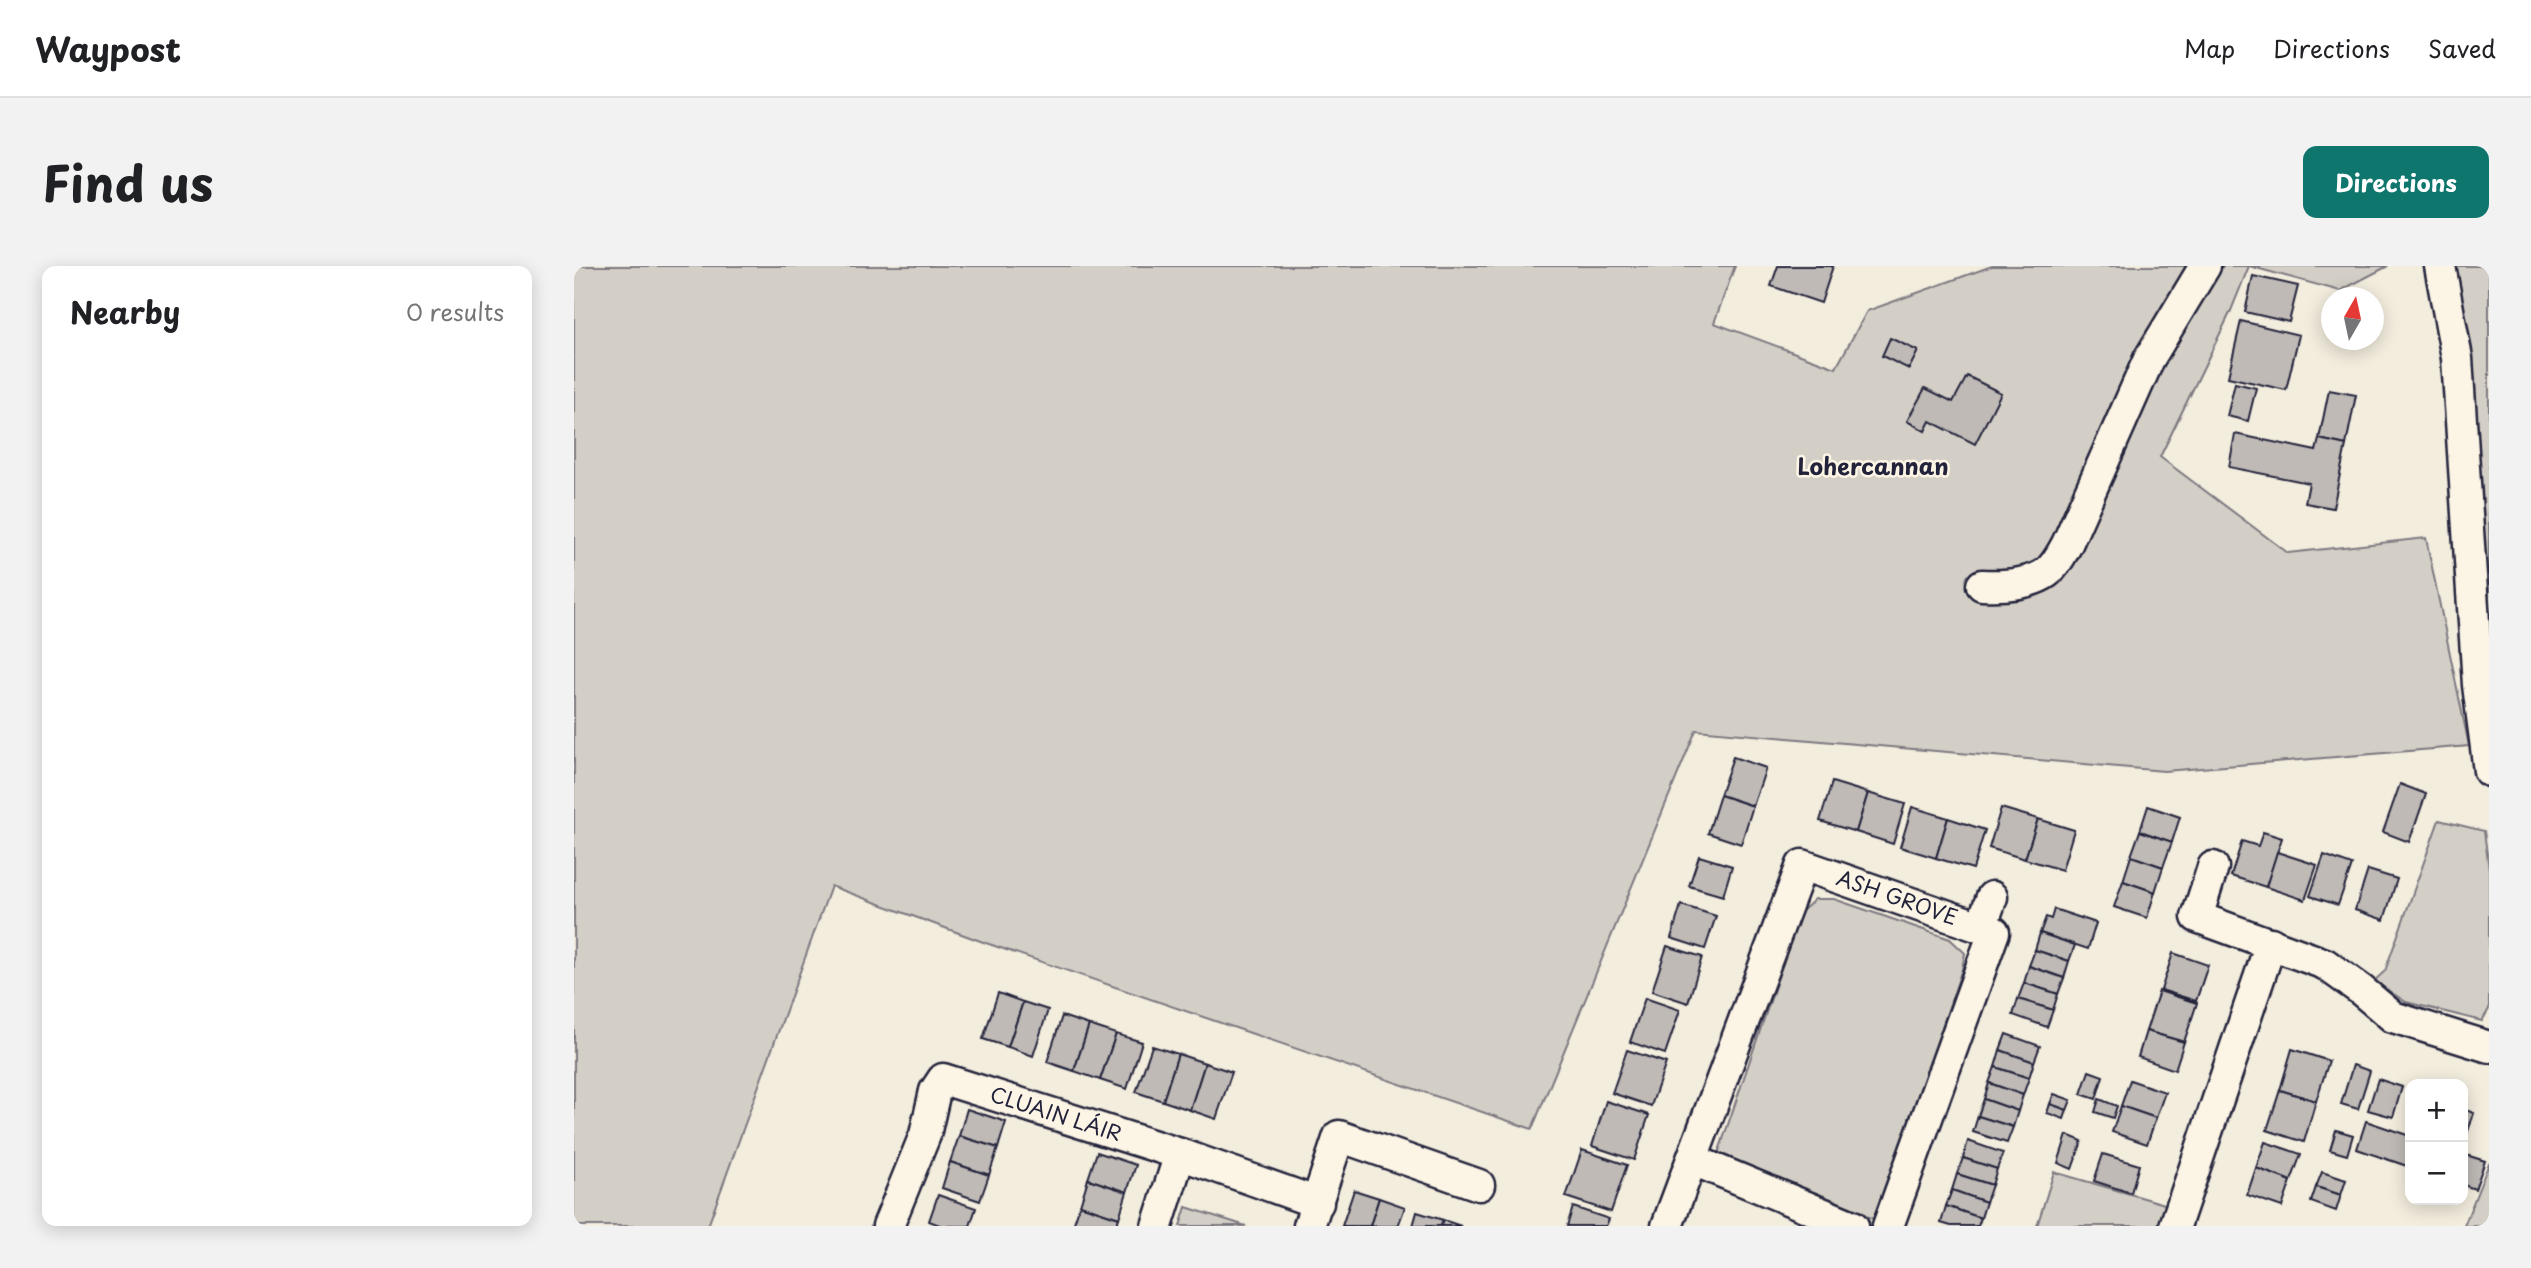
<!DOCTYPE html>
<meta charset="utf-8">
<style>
body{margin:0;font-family:"Playpen Sans",sans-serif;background:#f2f2f2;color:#202124}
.controls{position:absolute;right:21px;bottom:21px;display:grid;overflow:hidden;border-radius:14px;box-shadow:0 4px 18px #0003}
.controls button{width:63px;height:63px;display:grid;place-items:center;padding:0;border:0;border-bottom:2px solid #e0e0e0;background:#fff;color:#202124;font:35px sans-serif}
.compass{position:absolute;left:1747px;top:21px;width:63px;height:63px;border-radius:50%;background:#fff;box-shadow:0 4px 18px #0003;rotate:9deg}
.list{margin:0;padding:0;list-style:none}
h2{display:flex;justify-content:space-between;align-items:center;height:91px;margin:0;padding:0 28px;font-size:30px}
h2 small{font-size:23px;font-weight:400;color:#757577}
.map{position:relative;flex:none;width:1915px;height:960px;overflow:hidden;border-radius:14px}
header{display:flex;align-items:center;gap:42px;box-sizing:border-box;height:98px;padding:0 35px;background:#fff;border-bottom:2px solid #e0e0e0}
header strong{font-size:33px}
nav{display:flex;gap:38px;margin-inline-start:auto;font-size:24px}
.intro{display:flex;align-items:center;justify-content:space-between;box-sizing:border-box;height:168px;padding:0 42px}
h1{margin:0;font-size:49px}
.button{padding:18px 32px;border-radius:14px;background:#0f766e;color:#fff;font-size:24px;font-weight:700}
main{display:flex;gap:42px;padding:0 42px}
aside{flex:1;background:#fff;border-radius:14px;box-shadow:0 4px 18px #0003}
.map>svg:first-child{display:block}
.green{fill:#d4cfc6;stroke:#7b7880;stroke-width:2}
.building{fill:#bfbab6;stroke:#22223b;stroke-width:2}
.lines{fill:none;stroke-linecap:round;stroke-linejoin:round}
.street-casing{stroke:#22223b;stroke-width:35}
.street{stroke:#fcf5e5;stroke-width:30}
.labels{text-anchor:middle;stroke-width:5;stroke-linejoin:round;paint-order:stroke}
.street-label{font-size:21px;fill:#22223b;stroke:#fcf5e5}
.neighbourhood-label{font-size:23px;font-weight:bold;fill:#22223b;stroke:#fcf5e5}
</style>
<header>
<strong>Waypost</strong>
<nav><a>Map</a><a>Directions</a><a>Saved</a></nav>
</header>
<div class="intro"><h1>Find us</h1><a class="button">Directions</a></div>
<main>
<aside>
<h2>Nearby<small>0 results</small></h2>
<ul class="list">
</ul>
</aside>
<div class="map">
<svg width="1915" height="960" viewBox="0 0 1915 960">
<rect width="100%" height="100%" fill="#f3edde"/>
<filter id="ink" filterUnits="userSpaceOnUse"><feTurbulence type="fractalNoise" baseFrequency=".0143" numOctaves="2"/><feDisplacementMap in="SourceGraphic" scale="14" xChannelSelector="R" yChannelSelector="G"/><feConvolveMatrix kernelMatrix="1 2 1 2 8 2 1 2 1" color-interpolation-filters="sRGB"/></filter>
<g filter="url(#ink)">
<g class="green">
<path d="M0,0H1161L1140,57L1262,102L1293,45L1418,0H1814L1766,25L1675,0L1656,47L1586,191L1714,287L1852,272L1895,480L1590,505L1122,464L958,863L412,677L257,620L134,960H0Z"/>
<path d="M1877,0H1915V384L1909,343L1899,101Z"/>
<path d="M1865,554L1910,565L1915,603V743L1908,755L1832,736L1800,715L1811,705Z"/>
<path d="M1241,633H1260L1376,673L1391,687L1388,703L1302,954L1143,891L1226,647Z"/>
<path d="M1915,897V960H1890Z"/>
<path d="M1480,906L1594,939L1586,960H1463Z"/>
<path d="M612,941L672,960H606Z"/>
</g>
<g class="building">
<path d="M1204,0H1259L1247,37L1197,20Z"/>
<path d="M1679,10L1724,20L1715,56L1671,46Z"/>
<path d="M1667,55L1725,69L1712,124L1654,111Z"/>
<path d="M1316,72L1344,85L1335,103L1308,90Z"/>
<path d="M1393,110L1427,127L1401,178L1356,155L1351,165L1333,155L1351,122L1379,136Z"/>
<path d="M1661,117L1682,122L1674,155L1653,150Z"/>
<path d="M1755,124L1782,129L1772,179L1745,173Z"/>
<path d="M1661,168L1742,185L1745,173L1772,179L1759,242L1731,237L1735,217L1655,201Z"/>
<path d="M1159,491L1192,502L1179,540L1146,529Z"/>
<path d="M1258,516L1294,527L1282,566L1246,555Z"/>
<path d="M1826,518L1852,528L1835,576L1809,566Z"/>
<path d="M1294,527L1331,538L1319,578L1282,566Z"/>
<path d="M1146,529L1179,540L1167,578L1134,567Z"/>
<path d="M1574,540L1606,551L1598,576L1566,565Z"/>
<path d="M1338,541L1374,552L1362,592L1326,581Z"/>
<path d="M1427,542L1464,553L1451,593L1415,582Z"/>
<path d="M1374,552L1411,564L1399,603L1362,592Z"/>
<path d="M1464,553L1500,564L1488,604L1451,593Z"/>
<path d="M1566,565L1598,576L1589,601L1557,590Z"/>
<path d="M1689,566L1708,572L1692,621L1657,610L1668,575L1684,580Z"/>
<path d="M1703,586L1743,599L1731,634L1692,621Z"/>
<path d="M1750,589L1778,599L1764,639L1736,630Z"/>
<path d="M1125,590L1158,600L1149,630L1115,620Z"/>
<path d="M1557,590L1589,601L1581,626L1549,615Z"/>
<path d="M1794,604L1823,613L1810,654L1781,644Z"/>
<path d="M1549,615L1581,626L1573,652L1540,641Z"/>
<path d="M1107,639L1142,650L1131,683L1097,672Z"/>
<path d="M1480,643L1522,657L1514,683L1466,667L1472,651L1477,653Z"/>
<path d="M1466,667L1501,679L1495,695L1461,684Z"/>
<path d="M1093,680L1128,691L1114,737L1078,725Z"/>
<path d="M1461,684L1495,695L1490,712L1455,700Z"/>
<path d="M1599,687L1634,699L1622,735L1587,724Z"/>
<path d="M1455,700L1490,712L1484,728L1450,717Z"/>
<path d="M1450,717L1484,728L1479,744L1444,733Z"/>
<path d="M1585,725L1623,737L1610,776L1572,765Z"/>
<path d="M424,727L449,736L434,781L409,773Z"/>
<path d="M1071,732L1106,744L1091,788L1056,776Z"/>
<path d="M1444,733L1479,744L1473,761L1439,749Z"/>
<path d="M449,736L474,744L459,790L434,781Z"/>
<path d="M488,750L515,759L500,805L473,796Z"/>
<path d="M515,759L542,768L526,814L500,805Z"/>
<path d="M1572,765L1610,776L1601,804L1564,791Z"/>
<path d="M542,768L568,776L553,823L526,814Z"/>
<path d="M1432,768L1466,780L1460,796L1426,784Z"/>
<path d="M578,780L604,788L589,835L562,826Z"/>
<path d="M1718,783L1755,795L1742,835L1706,824Z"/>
<path d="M1053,784L1092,797L1077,840L1038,827Z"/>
<path d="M1426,784L1460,796L1455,812L1421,801Z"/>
<path d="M604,788L631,797L616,844L589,835Z"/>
<path d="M631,797L658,806L642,853L616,844Z"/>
<path d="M1779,799L1796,805L1784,843L1767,838Z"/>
<path d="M1421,801L1455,812L1449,829L1415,817Z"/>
<path d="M1515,805L1529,810L1522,833L1507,828Z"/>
<path d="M1804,813L1828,821L1819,851L1794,844Z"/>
<path d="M1556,814L1591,826L1582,852L1547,840Z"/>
<path d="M1415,817L1449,829L1444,845L1410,833Z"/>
<path d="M1706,824L1742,835L1730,876L1693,864Z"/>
<path d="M1480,828L1497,834L1493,844L1476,838Z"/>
<path d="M1410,833L1444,845L1439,861L1404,850Z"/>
<path d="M1525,833L1543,840L1539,852L1521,846Z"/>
<path d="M1032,835L1075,849L1060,894L1018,880Z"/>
<path d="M1476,838L1493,844L1490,853L1473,847Z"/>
<path d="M1547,840L1582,852L1573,878L1538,866Z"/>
<path d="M393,843L432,856L424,882L385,870Z"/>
<path d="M1889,843L1900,847L1890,877H1889Z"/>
<path d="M1404,850L1439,861L1433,877L1399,866Z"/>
<path d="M1792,855L1836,870V901L1783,883Z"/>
<path d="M1762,864L1779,869L1773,889L1756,884Z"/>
<path d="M1493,869L1508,875L1498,903L1484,897Z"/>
<path d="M385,870L424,882L415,909L376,896Z"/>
<path d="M1394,875L1429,887L1423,903L1389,892Z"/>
<path d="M1691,876L1727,888L1717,915L1682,902Z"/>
<path d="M1008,884L1053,899L1037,946L992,931Z"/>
<path d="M523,886L562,899L553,926L514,913Z"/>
<path d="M1529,888L1565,899L1557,927L1520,915Z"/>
<path d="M1889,888L1911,895L1901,923L1889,919Z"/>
<path d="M1389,892L1423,903L1418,919L1383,908Z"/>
<path d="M376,896L415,909L406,935L368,922Z"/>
<path d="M1682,902L1717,915L1708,941L1673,929Z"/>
<path d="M1748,906L1772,914L1767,929L1742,921Z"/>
<path d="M1383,908L1418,919L1412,936L1378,924Z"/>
<path d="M514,913L553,926L545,952L506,939Z"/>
<path d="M1742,921L1767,929L1762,945L1737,936Z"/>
<path d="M780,924L805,932L796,960H768Z"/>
<path d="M1378,924L1412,936L1407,952L1372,940Z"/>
<path d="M364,929L402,942L396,960H368L355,955Z"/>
<path d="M805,932L831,941L824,960H796Z"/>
<path d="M506,939L545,952L542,960H499Z"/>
<path d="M1372,940L1407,952L1404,960H1377L1367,957Z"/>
<path d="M999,941L1035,953L1032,960H993Z"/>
<path d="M843,946L869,954L867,960H839Z"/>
<path d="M869,954L887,960H867Z"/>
</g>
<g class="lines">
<g class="street-casing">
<g id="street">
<path d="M1866,0L1883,92L1904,419L1915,505"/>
<path d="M1408,319C1428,320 1451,319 1469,309C1480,303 1487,289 1493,278L1575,93L1631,0"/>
<path d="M1639,601L1623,651L1751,698L1787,724L1819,751L1915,781"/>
<path d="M1407,661L1418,631"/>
<path d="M1119,894L1279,960"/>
<path id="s1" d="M314,960L351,869L361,825L369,813L606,888L744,937"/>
<path d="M583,960L606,888"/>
<path d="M735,960L765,870L905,919"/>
<path id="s2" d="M1093,960L1228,599L1420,666L1314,960"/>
<path d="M1601,960L1697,677"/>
</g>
</g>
<use href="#street" class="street"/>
</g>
</g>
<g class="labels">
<g class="street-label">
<text dy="7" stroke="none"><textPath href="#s2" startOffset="486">ASH GROVE</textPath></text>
<text dy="7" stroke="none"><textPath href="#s1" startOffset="276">CLUAIN LÁIR</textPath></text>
</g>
<g class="neighbourhood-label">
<text x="1299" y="209">Lohercannan</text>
</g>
</g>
</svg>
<div class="controls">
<button>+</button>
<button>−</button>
</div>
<svg class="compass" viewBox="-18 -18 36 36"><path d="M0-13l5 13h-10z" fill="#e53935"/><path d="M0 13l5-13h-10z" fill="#757577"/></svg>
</div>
</main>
